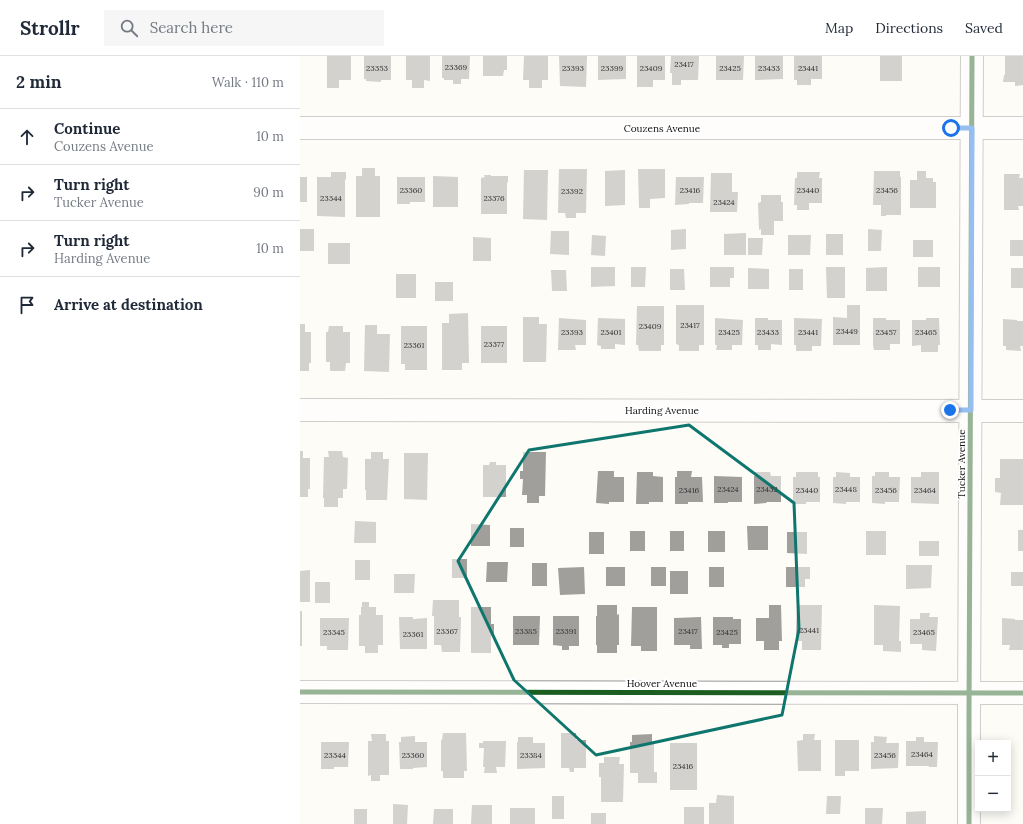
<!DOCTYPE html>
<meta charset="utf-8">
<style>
body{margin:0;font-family:Lora,serif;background:#f6f6f7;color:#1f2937}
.controls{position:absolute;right:12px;bottom:12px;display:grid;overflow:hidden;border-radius:0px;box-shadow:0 2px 10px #0003}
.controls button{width:36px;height:36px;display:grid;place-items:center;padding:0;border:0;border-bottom:1px solid #e0e1e3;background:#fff;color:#1f2937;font:20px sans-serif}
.stop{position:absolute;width:12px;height:12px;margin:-9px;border:3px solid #1a73e8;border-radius:50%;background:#fff}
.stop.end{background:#1a73e8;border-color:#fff;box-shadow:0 1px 4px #0008}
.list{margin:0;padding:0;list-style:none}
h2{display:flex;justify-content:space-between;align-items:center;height:52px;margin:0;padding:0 16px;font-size:17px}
h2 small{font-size:13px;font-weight:400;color:#747a83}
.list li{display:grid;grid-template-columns:26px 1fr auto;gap:12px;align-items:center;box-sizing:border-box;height:56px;padding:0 16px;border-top:1px solid #e0e1e3}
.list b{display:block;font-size:15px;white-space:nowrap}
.list p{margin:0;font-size:13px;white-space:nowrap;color:#747a83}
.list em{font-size:13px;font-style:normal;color:#747a83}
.icon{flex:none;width:22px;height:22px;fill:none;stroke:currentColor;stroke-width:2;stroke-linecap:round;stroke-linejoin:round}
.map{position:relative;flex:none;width:723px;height:768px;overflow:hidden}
header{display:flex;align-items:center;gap:24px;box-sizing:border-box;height:56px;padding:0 20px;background:#fff;border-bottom:1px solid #e0e1e3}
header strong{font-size:19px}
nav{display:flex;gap:22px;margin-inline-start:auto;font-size:14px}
.search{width:280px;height:36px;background:#f6f6f7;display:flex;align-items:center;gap:10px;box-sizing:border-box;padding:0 14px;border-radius:0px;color:#747a83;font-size:15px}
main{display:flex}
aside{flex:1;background:#fff}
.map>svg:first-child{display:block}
.building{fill:#a19f9c}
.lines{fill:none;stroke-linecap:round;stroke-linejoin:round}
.street-casing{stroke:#979795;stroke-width:24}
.street{stroke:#fffffe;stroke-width:22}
.cycleway-casing{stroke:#fff;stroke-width:8}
.cycleway{stroke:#1b5e20;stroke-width:5}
.route{stroke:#1a73e8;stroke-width:5}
.marked{fill:none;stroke:#0f766e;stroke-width:3;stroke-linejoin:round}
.labels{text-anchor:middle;stroke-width:4;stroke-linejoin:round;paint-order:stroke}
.number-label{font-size:8px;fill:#353434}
.street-label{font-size:10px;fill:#111;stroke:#fff}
</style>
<header>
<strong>Strollr</strong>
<div class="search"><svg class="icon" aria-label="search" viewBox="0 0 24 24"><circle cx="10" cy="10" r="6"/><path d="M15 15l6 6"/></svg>Search here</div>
<nav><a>Map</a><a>Directions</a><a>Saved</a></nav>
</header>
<main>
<aside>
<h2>2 min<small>Walk · 110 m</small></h2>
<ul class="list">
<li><svg class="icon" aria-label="ahead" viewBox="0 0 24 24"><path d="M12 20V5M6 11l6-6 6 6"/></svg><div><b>Continue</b><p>Couzens Avenue</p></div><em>10 m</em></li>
<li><svg class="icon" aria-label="right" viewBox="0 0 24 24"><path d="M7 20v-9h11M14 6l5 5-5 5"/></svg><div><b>Turn right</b><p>Tucker Avenue</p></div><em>90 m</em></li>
<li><svg class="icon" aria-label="right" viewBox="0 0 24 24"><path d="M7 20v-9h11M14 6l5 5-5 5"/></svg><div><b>Turn right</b><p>Harding Avenue</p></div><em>10 m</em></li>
<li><svg class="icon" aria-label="arrive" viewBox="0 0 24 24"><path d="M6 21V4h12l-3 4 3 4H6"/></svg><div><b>Arrive at destination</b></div></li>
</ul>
</aside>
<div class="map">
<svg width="723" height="768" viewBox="0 0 723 768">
<rect width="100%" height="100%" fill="#fdfcf7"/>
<g class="building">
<path d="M27,0H51V24H39V32H27Z"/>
<path d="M64,0H91V24H81V26L66,25V23H64Z"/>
<path d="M106,0H130V25L124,24V32H112V24H106Z"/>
<path d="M142,0H170L169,23H161V28H153V24H144V22H142Z"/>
<path d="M183,0H207V14H204L203,20H183Z"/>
<path d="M224,0H248V24H242V32H229V24H223Z"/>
<path d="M259,0H287L286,31L260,30Z"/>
<path d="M298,0H326V23L298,24Z"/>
<path d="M337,0H365V24H353V31H337Z"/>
<path d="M371,0H399L398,24H381V29H372V17H370Z"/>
<path d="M416,0H444L443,24H416Z"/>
<path d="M455,0H483V23L455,24Z"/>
<path d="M494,0H522V23H511V29H497V24H494Z"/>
<rect x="580" y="0" width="22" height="25"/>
<path d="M705,0H723V29L715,30V26H703L704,19H705Z"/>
<path d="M62,112H75V120H80V161H56V120H62Z"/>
<path d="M259,113H287L286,157H276V162H266L265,157H258Z"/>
<path d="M338,113H365V142L350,143V152H339Z"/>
<path d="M224,114H248L247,164L223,163Z"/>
<path d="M325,114V149L305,150V115Z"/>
<path d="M574,115H600V121H601V159H586V160H581V149H573Z"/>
<path d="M617,115H626V122H633V126H636V152H610V124H617Z"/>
<path d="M31,116H46V124L45,123V161L17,160V121H31Z"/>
<path d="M497,116H520L519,122H522V147H509V154H497V149H494L495,122H497Z"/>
<path d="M411,117H432V136H438L437,156H410Z"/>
<path d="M704,118H720L719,122H723V150H718L719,154H704Z"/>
<path d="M184,119H191V120H208V127L207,126V158H181V122L185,121Z"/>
<path d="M133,120L158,121V151H133Z"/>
<rect x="0" y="121" width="7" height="25"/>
<path d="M97,121H125V146H110V148H97Z"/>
<path d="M376,121H404L403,147H389V148L375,149Z"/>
<path d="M461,139H481V146H483V165H474V179H461V173L459,174L458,147L461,146Z"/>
<rect x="0" y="173" width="14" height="22"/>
<path d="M386,173V193L371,194V174Z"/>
<path d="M568,173L582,174L581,195H568Z"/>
<path d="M251,175H269V199L250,198Z"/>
<path d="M446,177V199H424V178Z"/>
<rect x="526" y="178" width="17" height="21"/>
<path d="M292,179L306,180L305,200L291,199Z"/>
<path d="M488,179H511L510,199H488Z"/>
<path d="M173,181L191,182V205H173Z"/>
<path d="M448,182H463L462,199H448Z"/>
<rect x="613" y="184" width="20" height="17"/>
<rect x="710" y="184" width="13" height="16"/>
<rect x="28" y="187" width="22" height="21"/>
<path d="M291,211H315V230L291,231Z"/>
<path d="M331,211H346L345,231H331Z"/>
<path d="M410,211H434V222H430V231H410Z"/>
<path d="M526,211H545V242H527Z"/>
<path d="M587,211V235H566V212Z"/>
<rect x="618" y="211" width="22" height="20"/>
<path d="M448,212L469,213V233H448Z"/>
<rect x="711" y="212" width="12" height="20"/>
<path d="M370,213H384L385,234H370Z"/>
<rect x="489" y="213" width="14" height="21"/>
<path d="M251,214H266L267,235H252Z"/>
<rect x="96" y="218" width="20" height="24"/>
<rect x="135" y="226" width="18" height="19"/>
<path d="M376,249H404V289H399V295H379V289L376,288Z"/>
<path d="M547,249H560V289H533V261L547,262Z"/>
<path d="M337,250H364V289H361V295H339L338,289H336Z"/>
<path d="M168,257L169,307H162V314H142V267H149V258Z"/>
<path d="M223,261H239V268H247L246,306H223Z"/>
<path d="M259,262L286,264V289H275L276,294H258Z"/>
<path d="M298,262L325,263V289L315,288V293H301V290L297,289Z"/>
<path d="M415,262L443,264L442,289H432V294H416L417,289H415Z"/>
<path d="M455,262H468V264H482V289L471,288V294H458V289H455Z"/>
<path d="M494,262L522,263L521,290H512V295H496V289H494Z"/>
<path d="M573,262H586V264H600V288H590V294H574L573,289Z"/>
<path d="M626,262H639L640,289H638V296H621V289L612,290V264H626Z"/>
<path d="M703,263L717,264V265H723V290H720L721,295L706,294V290H703Z"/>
<path d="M0,268H5V276H11V307H9V315H0Z"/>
<path d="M65,269H77V278H90L89,316L64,315Z"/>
<path d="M29,270H43V276H50V307H46L45,315H31L30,314V306H26V276H28Z"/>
<path d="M101,270H127V314H105V308H101Z"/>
<rect x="181" y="270" width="26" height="37"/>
<path d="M0,395H3V402H10V433H8V441H0Z"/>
<path d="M28,395H42L43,401L48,402L47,433H43V442H38V451H24V442H23L24,401H29Z"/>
<path d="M71,396H83V403H89L87,444H66V434H65V403H71Z"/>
<path d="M223,396H246L245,440H239V447H227V439H222L223,423H220V415H223Z"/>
<path d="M104,397H128L127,444L104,443Z"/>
<path d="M700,403H723V449H700L701,437L695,436V422H700Z"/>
<path d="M190,406H196V409H206V441H183V409H189Z"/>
<path d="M298,415H314V421H324V446H309V448L296,447Z"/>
<path d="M377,415H392L391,421H402L403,446H388V448H375V421H377Z"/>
<path d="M337,416H353V420L363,421V446H349V448H336Z"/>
<path d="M455,416H470L471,420H481V446H467L466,447L454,448V420H456Z"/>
<path d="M496,416H518V421H520V446H506V448H493V421H496Z"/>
<path d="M536,416L550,417V421H560V446H546V448L533,447V421H536Z"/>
<path d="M575,416H589V421H600L599,446H585V448L572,447V420H575Z"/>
<path d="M621,416H639V448L611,447V421H621Z"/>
<path d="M414,420L442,421V446H428V447H414Z"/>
<path d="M55,465L76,466V487H54Z"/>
<path d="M171,468L190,469V490H171Z"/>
<path d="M447,470H468V494H448Z"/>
<rect x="210" y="472" width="14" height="19"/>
<rect x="718" y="474" width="5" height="21"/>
<rect x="330" y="475" width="15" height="20"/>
<rect x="370" y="475" width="14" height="20"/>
<rect x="408" y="475" width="17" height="21"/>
<rect x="566" y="475" width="20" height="24"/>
<rect x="289" y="476" width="15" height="22"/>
<path d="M487,476H507V498L487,497Z"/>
<rect x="619" y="485" width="20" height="15"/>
<rect x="152" y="503" width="15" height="19"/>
<rect x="55" y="504" width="15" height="20"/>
<path d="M187,506H208L207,526H186Z"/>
<rect x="232" y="507" width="15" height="23"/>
<path d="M606,509H632L631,532L606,533Z"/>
<path d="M284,511L285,538L260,539L258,512Z"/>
<rect x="306" y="511" width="19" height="19"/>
<rect x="351" y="511" width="15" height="19"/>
<rect x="409" y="511" width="15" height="20"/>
<path d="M486,511H510V523H505V531H486Z"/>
<path d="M10,514V546H0V515Z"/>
<rect x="370" y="515" width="18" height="23"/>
<rect x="711" y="516" width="12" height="14"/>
<path d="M94,518H115L114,537H94Z"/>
<rect x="15" y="526" width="15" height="21"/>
<path d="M133,544H159V561H161L160,596H142L141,589H134V560H132Z"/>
<path d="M62,546H69V551H76V559H83V589H78V597H65V590H59V559H61V551H62Z"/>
<path d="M297,549H317V559L319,558V589H317V597H297V589H296V560H297Z"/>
<path d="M469,549H481L482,585H479V594H464V585H456V562H469Z"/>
<path d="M497,549H522L521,594H502V585H496Z"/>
<path d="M574,549L600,550L599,585H601V596L583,595V589H574Z"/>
<path d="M171,551H191V568H194V580H191V597H171Z"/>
<path d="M332,551H357V595H341V590H331Z"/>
<rect x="0" y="555" width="2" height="35"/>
<path d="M620,557H630L629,561H638L636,595L622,594V588H610V563H620Z"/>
<path d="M213,560H240L239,589H213Z"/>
<path d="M253,560H279V590H269V594H262V590L253,589Z"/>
<path d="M99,561H113V563L127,562V593H100Z"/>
<path d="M401,561L402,593H390V589H374V562Z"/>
<path d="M413,561H433V563H441V588H429V592H422V589H413Z"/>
<path d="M20,562H49L48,594H27V590H20Z"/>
<path d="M702,562L715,563V564H723V594H709L710,589H702Z"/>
<path d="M143,677H166L167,715H164V722H143V715H141V684H142Z"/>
<path d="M261,677H276V684H286V712H274V716H270L269,712H261Z"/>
<path d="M71,678H86V685H89V719H80V725H71V719L68,720V685H72Z"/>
<path d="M352,678V686H354V716H357V727H338V717H330V686H332V679Z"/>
<path d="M503,678H515L514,684H521V715H498L497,685L503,684Z"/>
<path d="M115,680V686H127V711L113,712V713H100L99,686H101V681Z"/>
<path d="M574,680L587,681L586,687H599L598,712L571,713V686H574Z"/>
<path d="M218,681H233V687H245V712L217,713V686H218Z"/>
<path d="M616,681H624V686H638L637,711H629V710H606V685H616Z"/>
<path d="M535,684H559V715H545V720H535Z"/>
<path d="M183,685H206L205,711H196L197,717H184L185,711H183L184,692H179V687H183Z"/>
<path d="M21,686H49L48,711H34V713H21Z"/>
<rect x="370" y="687" width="27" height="47"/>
<path d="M304,701H320L319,708H324L323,746H301V721H299V707H304Z"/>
<path d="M417,739L434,740V768H409V747H416Z"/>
<rect x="252" y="740" width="12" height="23"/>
<path d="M527,740H541L540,758H526Z"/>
<path d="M93,748L108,749L107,768H93Z"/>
<path d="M172,749H192V768H171Z"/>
<rect x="384" y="751" width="20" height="17"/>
<rect x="210" y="752" width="25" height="16"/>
<path d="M565,752H583L582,768H565Z"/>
<rect x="54" y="753" width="13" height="15"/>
<path d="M134,753H153V768H133Z"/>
<path d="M626,755V768H606V756Z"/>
<rect x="291" y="757" width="15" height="11"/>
</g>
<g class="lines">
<g class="street-casing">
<g id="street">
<path d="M0,72H723"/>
<path d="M0,354L723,355"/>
<path d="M0,636L723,637"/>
<path d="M669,768V657L672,0"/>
</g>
</g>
<use href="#street" class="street"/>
<g class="cycleway-casing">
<g id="cycleway">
<path d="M0,636L723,637"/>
<path d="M669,768V657L672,0"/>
</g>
</g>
<use href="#cycleway" class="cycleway"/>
</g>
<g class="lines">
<path class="route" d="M650,354H671V315L672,72H651"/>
</g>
<path d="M0 0H723V768H0ZM389,369L494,447L499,573L482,659L296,699L214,624L158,505L229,394Z" fill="#fdfcf7" fill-opacity=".55" fill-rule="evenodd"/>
<path class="marked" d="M389,369L494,447L499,573L482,659L296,699L214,624L158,505L229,394Z"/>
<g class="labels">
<g class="number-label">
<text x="384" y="11">23417</text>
<text x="156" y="14">23369</text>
<text x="77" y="15">23353</text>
<text x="273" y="15">23393</text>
<text x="312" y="15">23399</text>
<text x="351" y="15">23409</text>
<text x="430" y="15">23425</text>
<text x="469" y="15">23433</text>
<text x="508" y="15">23441</text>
<text x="111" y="137">23360</text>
<text x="390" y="137">23416</text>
<text x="508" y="137">23440</text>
<text x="587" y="137">23456</text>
<text x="272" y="138">23392</text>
<text x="31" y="145">23344</text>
<text x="194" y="145">23376</text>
<text x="424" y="149">23424</text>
<text x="390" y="272">23417</text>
<text x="350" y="273">23409</text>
<text x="547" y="278">23449</text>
<text x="272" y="279">23393</text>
<text x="311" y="279">23401</text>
<text x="429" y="279">23425</text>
<text x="468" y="279">23433</text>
<text x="508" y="279">23441</text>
<text x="586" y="279">23457</text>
<text x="626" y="279">23465</text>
<text x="194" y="291">23377</text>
<text x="114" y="292">23361</text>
<text x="428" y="436">23424</text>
<text x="467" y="436">23432</text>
<text x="546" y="436">23448</text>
<text x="389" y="437">23416</text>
<text x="507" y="437">23440</text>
<text x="586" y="437">23456</text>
<text x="625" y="437">23464</text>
<text x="509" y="577">23441</text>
<text x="147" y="578">23367</text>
<text x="226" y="578">23385</text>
<text x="266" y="578">23391</text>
<text x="388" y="578">23417</text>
<text x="34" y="579">23345</text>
<text x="427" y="579">23425</text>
<text x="624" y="579">23465</text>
<text x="113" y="581">23361</text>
<text x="622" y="701">23464</text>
<text x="35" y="702">23344</text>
<text x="113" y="702">23360</text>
<text x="231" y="702">23384</text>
<text x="585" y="702">23456</text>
<text x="383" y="713">23416</text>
</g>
<g class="street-label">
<text x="362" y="76">Couzens Avenue</text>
<text x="362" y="358">Harding Avenue</text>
<text transform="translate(661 408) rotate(-90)" y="4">Tucker Avenue</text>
<text x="362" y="631">Hoover Avenue</text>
</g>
</g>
</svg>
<div class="controls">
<button>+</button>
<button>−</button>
</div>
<div class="stop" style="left:651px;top:72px"></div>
<div class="stop end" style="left:650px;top:354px"></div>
</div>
</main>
